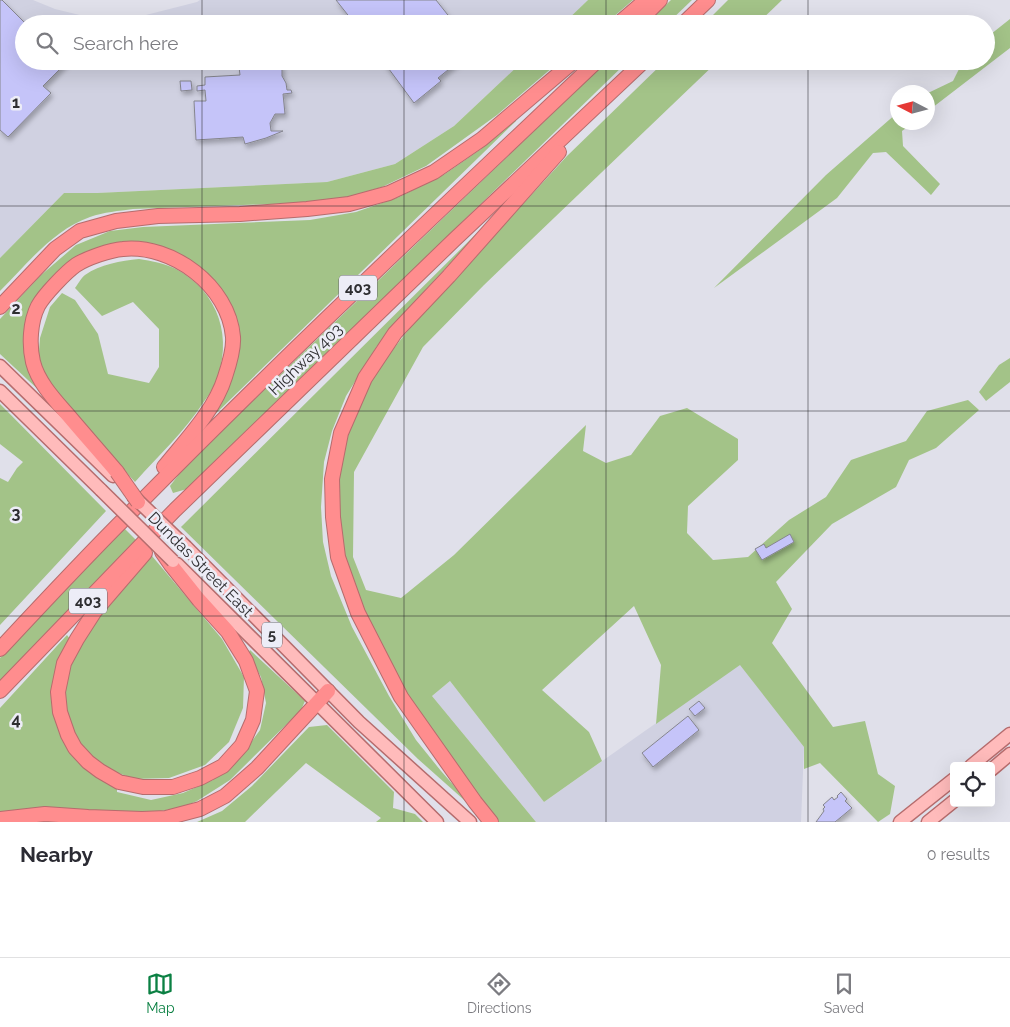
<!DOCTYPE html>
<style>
body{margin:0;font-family:Raleway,sans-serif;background:#f2f2f3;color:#2b2b33}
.controls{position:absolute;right:15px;bottom:15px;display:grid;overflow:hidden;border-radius:5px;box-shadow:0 5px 20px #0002}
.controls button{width:45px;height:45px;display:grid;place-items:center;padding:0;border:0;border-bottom:1px solid #e1e1e2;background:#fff;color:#2b2b33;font:25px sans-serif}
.compass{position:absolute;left:890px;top:85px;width:45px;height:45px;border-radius:50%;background:#fff;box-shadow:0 5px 20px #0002;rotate:276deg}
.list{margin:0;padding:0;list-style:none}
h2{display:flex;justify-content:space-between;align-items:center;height:65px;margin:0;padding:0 20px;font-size:21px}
h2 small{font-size:16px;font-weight:400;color:#7c7c81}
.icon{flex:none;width:28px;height:28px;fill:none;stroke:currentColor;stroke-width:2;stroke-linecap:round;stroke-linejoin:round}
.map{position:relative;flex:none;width:1010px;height:822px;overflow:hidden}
.search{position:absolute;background:#fff;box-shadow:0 5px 20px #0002;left:15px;right:15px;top:15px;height:55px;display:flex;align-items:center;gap:12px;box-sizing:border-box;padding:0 18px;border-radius:28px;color:#7c7c81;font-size:19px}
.sheet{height:135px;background:#fff}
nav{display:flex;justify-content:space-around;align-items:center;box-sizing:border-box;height:70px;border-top:1px solid #e1e1e2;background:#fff;font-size:14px;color:#7c7c81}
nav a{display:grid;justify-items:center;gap:2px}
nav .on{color:#0b8043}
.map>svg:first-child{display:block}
.built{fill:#d0d1e1}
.green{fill:#a3c388}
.building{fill:#c5c4f9;stroke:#85858d;filter:url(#shadow)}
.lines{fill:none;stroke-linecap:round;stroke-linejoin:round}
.major-casing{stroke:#b66c6d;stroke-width:15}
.highway-casing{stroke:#b66c6d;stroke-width:16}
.major{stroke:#fbb;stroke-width:12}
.highway{stroke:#ff8d8e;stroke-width:14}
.major-bridge-casing{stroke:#b66c6d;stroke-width:15;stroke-linecap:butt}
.highway-bridge-casing{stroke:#b66c6d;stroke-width:16;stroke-linecap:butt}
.major-bridge{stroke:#fbb;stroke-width:12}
.highway-bridge{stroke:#ff8d8e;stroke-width:14}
.grid{fill:none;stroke:#2e2e31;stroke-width:1;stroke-opacity:0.55}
.labels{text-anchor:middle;stroke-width:5;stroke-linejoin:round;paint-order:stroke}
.shield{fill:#ededf7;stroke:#67676c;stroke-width:1}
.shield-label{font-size:15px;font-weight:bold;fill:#2e2e31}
.street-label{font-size:16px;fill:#2e2e31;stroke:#ededf7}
.grid-label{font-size:16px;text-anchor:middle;font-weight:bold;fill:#2e2e31;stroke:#ededf7;stroke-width:5;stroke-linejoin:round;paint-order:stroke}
</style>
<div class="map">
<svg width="1010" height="822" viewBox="0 0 1010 822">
<defs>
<filter id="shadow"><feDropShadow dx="2" dy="3.5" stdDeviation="2.5" flood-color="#0004"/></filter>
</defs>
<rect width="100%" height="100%" fill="#e0e0ea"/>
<g class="built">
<path d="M0,0H33L55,9L92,18L138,17L197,2L200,0H588L563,24H24V61H523L454,126L395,164L327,182L97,193H64L0,258Z"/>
<path d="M740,664L804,747L801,822H536L432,696L450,681L544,802Z"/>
</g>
<g class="green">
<path d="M588,0H633L605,24H563Z"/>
<path d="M671,0H692L667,24H646Z"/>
<path d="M728,0H782L757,24H704Z"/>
<path d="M1010,19V48L928,111V93L953,81L963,61H986V38Z"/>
<path d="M523,61H560L497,115L426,166L382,187L341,199L301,203L133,209C119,211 104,212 90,217C53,230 27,264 0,291V258L64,193H97L327,182L395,164L454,126Z"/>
<path d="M607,61H628L187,489L173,493L170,486L186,465Z"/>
<path d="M665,61H718L484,285L423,347L354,472L353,557L366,590L401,598L454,555L586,425L583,451L606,463L631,455L660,416L687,408L738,439V460L688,506L687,533L713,560L748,557L789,520L826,497L851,460L906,441L927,411L968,400L979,410L936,448L909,460L896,487L832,524L776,582L792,609L772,643L833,727L865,721L878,774L895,786L890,814L878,822L820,763L804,769V747L740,665L656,724L661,665L634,606L542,690L589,732L602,761L544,802L450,681L432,696L536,822H499L458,777L371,636L336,546L337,460L371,377L414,323L567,156Z"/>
<path d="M897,113L898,122L913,123L902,131L903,146L940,184L931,195L886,152L873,153L837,198L714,288L826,175Z"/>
<path d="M515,119L516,121L200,429L226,391L230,309L159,248L76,259L53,276L35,298L26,324L43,394L0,354V319L40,276L76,245L110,231L143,227L310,220L356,212L399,197L445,174L481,149Z"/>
<path d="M477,233L478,234L427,288L377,346L346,396L332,431L324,462L321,507L323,542L331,576L352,627L389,696L416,740L441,771L472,806V807L418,759L181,527Z"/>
<path d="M139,259C151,261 164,263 176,269C219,292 234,339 215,384C212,391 207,397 203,403C184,432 158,456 135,482L62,402L38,364L40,338L50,307L62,293L75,300L98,334L108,374L149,383L159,367V329L133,302L102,316L75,288C78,284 81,278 85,275C100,264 121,261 139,259Z"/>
<path d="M1010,358V382L986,401L979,392L999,365Z"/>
<path d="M0,404L106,511L0,625V478L8,482L17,468L23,462L0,444Z"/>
<path d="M124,528L136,540L0,682V658Z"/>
<path d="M152,556L222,639L244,677L243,708L229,742L205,765L169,778L134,779L100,766L77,739L67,716L64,687L74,656L91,627Z"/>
<path d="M67,635L70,639L57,725L117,786V792L151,800L183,793L213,780L242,755L260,730L266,703L261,677L248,654L250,650L305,701L301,710L230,780L197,801L183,807L155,812L0,813V708Z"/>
<path d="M327,725L394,792L393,808L415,814L423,822H376L381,818L306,763L245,822H197L222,811L252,786L309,727Z"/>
</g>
<g class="building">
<path d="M0,0H2L26,24H24V61H64L66,63L43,86L51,93L8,137L0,130Z"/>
<path d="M336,0H436L455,24H355Z"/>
<path d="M260,61H266L272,65H282V76L286,83L287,90H291L292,93L283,94L285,114H275L270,123L271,131H283L266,138L245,144L243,137L196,140L194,101H206L205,90L197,91V86L205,85V77L240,75L239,67H253L254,64L258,66Z"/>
<path d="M383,61H459L438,78L441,81L414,103Z"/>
<path d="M180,81H191L192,90L181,91Z"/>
<path d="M790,534L794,542L762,560L755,549L764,544L766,548Z"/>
<path d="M699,701L705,708L695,716L689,709Z"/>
<path d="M688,716L699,730L653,767L642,753Z"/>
<path d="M841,792L847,799L845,801L852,808L835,822H816L824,811L823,809L825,807L823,805L832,797L834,800L838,797L837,796Z"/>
</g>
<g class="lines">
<g class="major-casing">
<g id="major">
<path d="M0,366L113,476"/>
<path d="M0,391L101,490"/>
<path d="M186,547L359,722L470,822"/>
<path d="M177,564L437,822"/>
<path d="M971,766L1010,734"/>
<path d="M991,770L1010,754"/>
<path d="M900,822L954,779"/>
<path d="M928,822L954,801"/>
</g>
</g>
<g class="highway-casing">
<g id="highway">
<path d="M618,24L646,0"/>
<path d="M636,24L660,0"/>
<path d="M683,24L708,0"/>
<path d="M0,307L55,249L80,231L116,221L158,216L240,214L307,209L349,204L389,193L434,172L482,139L574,61"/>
<path d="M117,472C101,453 84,434 68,415C54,399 38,382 33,362C29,345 30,322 38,306C44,295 66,272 76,265C87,258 110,250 123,249C172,244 229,286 233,337C234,349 229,365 225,377C215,410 185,441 164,467"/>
<path d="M145,553L95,611L77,639L64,663L58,692L60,712L68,735L75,748L88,762L100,771L119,782L143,787H173L200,778L223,766L242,745L253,720L257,691L246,661L228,632L199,600L171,565L162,552"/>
<path d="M0,649C41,605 82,561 125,518C278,362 438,212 597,61"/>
<path d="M0,691L175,510L454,240L644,61"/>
<path d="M0,819L45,814L88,817L142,819L166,818L200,809L225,796L257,768L328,691"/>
<path d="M491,822L475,802L401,697L358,613L338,557L333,517L332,479L341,433L365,378L395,333L449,276L559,152"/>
</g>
</g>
<use href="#major" class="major"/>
<use href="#highway" class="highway"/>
<g class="major-bridge-casing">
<g id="major-bridge">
<path d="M101,490L173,561"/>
<path d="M132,495L186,547"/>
</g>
</g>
<g class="highway-bridge-casing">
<path id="highway-bridge" d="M117,472L138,502"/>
</g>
<use href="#major-bridge" class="major-bridge"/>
<use href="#highway-bridge" class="highway-bridge"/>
</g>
<path class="grid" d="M202,0V24M404,0V24M606,0V24M808,0V24M202,61V822M404,61V822M606,61V822M808,61V822M0,206H1010M0,411H1010M0,616H1010"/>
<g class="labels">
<g class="shield">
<rect x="339" y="275.5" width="38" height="25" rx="4"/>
<rect x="69" y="588.5" width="38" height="25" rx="4"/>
<rect x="262" y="622.5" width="20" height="25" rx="4"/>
</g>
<g class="shield-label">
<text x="358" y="293">403</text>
<text x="88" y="606">403</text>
<text x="272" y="640">5</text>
</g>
<g class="street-label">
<text transform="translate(305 359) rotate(-44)" y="6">Highway 403</text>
<text transform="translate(201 564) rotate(45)" y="6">Dundas Street East</text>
</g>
</g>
<g class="grid-label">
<text x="16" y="108">1</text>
<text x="16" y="314">2</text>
<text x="16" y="519">3</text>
<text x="16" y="725">4</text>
</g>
</svg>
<div class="controls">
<button><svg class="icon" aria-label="locate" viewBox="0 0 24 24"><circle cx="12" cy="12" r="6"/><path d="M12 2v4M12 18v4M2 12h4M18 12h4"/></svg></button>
</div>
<svg class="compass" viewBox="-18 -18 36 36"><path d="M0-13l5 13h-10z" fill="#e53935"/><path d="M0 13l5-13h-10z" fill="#7c7c81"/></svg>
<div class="search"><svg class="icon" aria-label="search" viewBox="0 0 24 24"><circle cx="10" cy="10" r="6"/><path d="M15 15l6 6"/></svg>Search here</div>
</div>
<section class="sheet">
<h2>Nearby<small>0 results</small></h2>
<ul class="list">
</ul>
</section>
<nav>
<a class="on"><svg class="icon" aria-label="map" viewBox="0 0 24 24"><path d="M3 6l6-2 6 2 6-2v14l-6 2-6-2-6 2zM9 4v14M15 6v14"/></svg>Map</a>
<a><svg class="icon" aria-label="directions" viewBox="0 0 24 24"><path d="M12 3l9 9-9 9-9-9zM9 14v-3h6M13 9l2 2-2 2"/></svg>Directions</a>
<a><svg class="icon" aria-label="saved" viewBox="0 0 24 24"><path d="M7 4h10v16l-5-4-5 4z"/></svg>Saved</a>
</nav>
